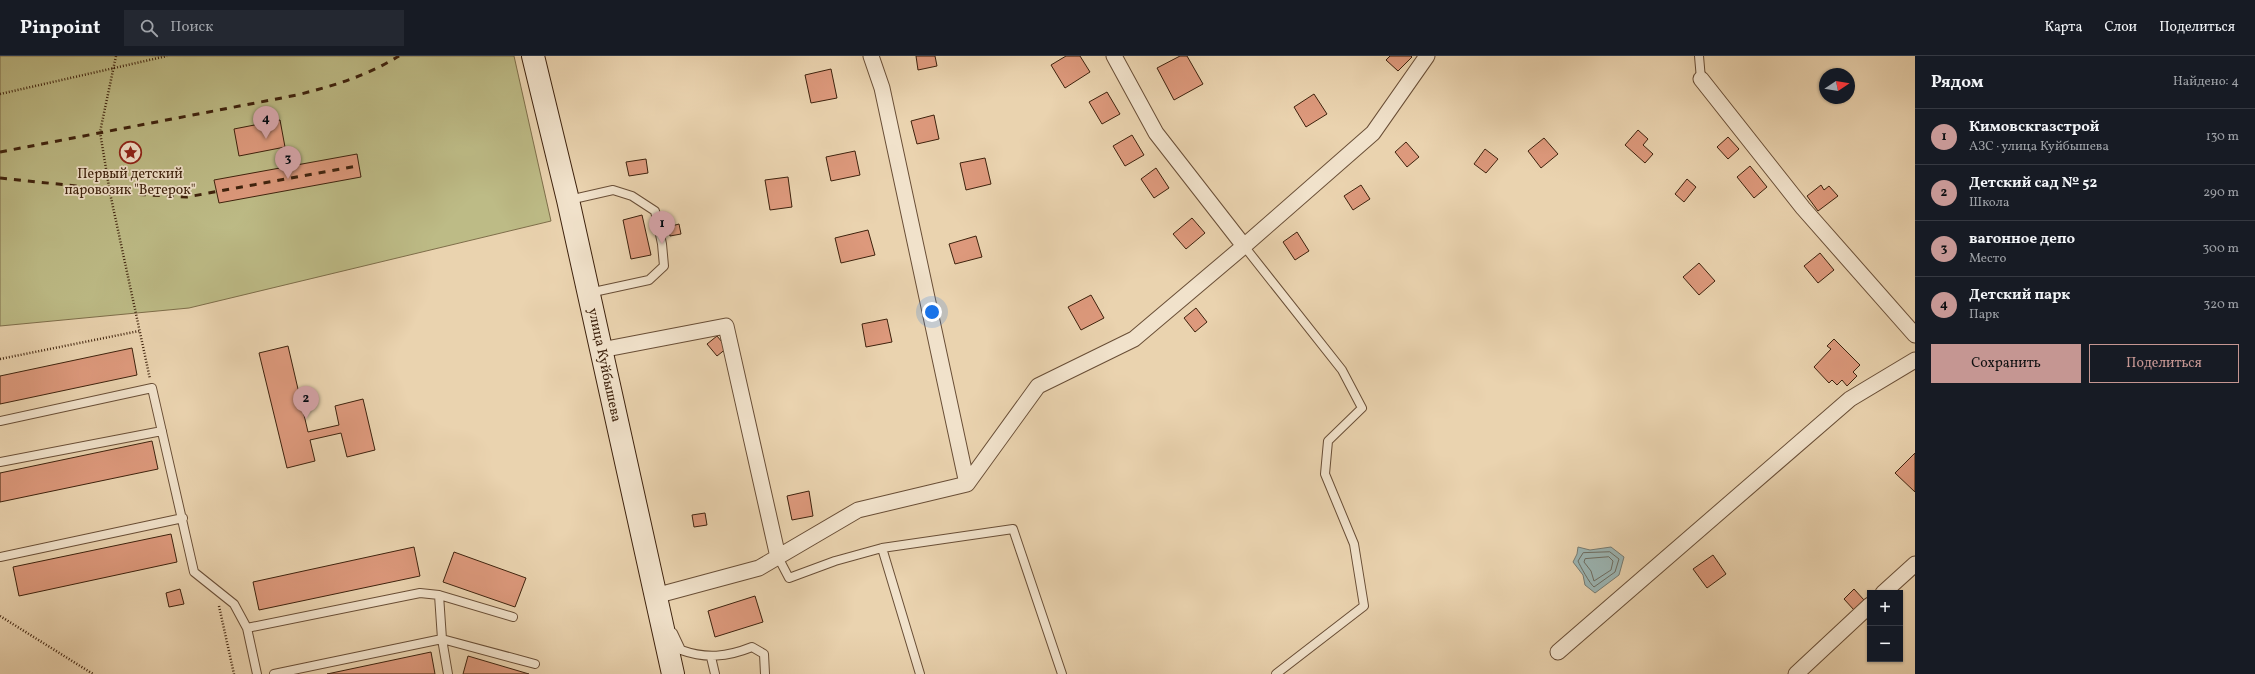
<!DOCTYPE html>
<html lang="ru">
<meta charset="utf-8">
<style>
:root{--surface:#171b24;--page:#242831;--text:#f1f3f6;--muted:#9ea1a6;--line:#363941;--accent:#c59692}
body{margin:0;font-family:Vollkorn,serif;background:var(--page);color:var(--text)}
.controls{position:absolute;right:12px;bottom:12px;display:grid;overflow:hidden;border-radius:0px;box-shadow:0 1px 3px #0004}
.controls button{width:36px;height:36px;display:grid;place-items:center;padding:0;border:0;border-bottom:1px solid var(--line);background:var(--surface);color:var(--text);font:20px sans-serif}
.compass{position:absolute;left:1819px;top:12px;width:36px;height:36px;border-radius:50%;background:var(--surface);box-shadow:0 1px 3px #0004;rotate:78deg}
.you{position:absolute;left:932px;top:256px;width:14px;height:14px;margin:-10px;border:3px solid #fff;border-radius:50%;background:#1a73e8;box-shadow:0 0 0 6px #1a73e833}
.badge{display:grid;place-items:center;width:26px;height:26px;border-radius:50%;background:var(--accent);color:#111;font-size:13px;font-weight:700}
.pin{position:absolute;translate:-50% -33px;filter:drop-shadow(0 1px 2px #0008)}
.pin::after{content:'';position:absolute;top:21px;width:14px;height:12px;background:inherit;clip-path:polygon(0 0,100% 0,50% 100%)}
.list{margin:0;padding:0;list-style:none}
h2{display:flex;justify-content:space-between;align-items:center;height:52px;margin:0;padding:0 16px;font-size:17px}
h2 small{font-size:13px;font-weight:400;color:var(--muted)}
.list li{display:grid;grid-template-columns:26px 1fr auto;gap:12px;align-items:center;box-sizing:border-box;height:56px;padding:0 16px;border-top:1px solid var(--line)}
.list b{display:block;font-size:15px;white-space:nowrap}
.list p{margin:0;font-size:13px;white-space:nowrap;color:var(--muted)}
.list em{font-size:13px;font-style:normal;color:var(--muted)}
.actions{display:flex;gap:8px;padding:12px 16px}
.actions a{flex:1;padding:9px 0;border:1px solid var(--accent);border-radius:0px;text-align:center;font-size:14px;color:var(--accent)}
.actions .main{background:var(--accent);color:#111}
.icon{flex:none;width:22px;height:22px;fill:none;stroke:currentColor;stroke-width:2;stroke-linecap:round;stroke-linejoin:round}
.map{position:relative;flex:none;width:1915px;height:618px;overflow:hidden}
header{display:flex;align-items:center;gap:24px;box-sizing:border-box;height:56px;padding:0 20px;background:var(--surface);border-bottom:1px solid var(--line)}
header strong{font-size:19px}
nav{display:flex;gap:22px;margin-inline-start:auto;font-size:14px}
.search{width:280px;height:36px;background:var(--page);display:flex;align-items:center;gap:10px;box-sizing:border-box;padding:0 14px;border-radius:0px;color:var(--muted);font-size:15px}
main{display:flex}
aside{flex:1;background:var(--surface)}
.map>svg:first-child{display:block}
.green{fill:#bdbb86;stroke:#7e6e4a}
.water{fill:#9bb6b5;stroke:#767b72}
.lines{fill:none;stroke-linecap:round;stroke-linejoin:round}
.shore{stroke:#6c6c61;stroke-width:1}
.building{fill:#dd997c;stroke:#3e220d}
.lane-casing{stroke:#694e36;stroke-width:10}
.street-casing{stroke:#694e36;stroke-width:17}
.secondary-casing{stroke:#3e220d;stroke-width:24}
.path{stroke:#3e220d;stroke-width:2.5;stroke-dasharray:1 2;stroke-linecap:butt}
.lane{stroke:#f1e2cb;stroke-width:8}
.street{stroke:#f1e2cb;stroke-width:15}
.secondary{stroke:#f1e2cb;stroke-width:22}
.rail{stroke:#3e220d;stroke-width:3;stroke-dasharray:7 7;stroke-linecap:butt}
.labels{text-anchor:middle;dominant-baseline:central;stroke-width:3.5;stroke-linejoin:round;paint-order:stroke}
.poi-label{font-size:14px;fill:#3e220d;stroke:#f1e2cb}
.street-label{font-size:14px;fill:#3e220d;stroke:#f1e2cb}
</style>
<header>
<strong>Pinpoint</strong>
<div class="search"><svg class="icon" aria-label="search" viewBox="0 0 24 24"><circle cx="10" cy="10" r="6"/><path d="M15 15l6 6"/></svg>Поиск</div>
<nav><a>Карта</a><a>Слои</a><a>Поделиться</a></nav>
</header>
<main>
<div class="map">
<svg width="1915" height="618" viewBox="0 0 1915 618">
<rect width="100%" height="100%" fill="#ead3af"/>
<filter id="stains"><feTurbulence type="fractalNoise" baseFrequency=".005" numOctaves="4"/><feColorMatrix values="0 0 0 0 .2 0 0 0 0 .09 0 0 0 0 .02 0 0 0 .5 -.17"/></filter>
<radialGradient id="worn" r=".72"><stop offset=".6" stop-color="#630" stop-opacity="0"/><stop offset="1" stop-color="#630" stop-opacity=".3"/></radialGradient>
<!-- green -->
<path class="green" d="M 0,0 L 514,0 L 551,165 L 189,252 L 0,270 Z"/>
<!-- water -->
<path class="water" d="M 1578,491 L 1590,494 L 1611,491 L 1624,501 L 1619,519 L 1595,537 L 1585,529 L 1583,519 L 1573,506 L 1577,498 Z"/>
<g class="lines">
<!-- shore -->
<path class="shore" d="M 1610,496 L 1619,503 L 1615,516 L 1594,531 C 1590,528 1580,510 1578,505 L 1583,497 Z
M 1609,501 L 1613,505 L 1611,514 L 1594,525 L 1591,515 L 1584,506 L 1585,503 Z"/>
</g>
<!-- building -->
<path class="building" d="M 916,0 L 935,0 L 937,10 L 918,14 Z
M 1066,0 L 1080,0 L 1090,16 L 1065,32 L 1051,9 Z
M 1180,0 L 1187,0 L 1203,28 L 1174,44 L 1157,12 Z
M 1390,0 L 1411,0 L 1412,1 L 1398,15 L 1386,4 Z
M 831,13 L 837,42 L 811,47 L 805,19 Z
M 1107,36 L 1120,58 L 1102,68 L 1089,46 Z
M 1314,38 L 1327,58 L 1306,71 L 1294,51 Z
M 934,59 L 939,83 L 917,88 L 911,65 Z
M 280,64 L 285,91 L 239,100 L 234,73 Z
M 1638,74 L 1648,83 L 1643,89 L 1653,98 L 1645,107 L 1625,89 Z
M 1132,79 L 1144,99 L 1125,110 L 1113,90 Z
M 1728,81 L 1739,93 L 1728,103 L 1717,91 Z
M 1544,82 L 1558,98 L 1541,112 L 1528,95 Z
M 1406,86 L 1419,101 L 1407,111 L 1395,96 Z
M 1485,93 L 1498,103 L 1486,117 L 1474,108 Z
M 855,95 L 860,119 L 831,125 L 826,101 Z
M 357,98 L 361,121 L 219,147 L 214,124 Z
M 985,102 L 991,128 L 966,134 L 960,107 Z
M 646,103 L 648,117 L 629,120 L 626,106 Z
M 1750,110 L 1767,131 L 1754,142 L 1737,121 Z
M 1156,112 L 1169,132 L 1154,142 L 1141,123 Z
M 788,121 L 792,151 L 770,154 L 765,124 Z
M 1687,123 L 1696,131 L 1684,146 L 1675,138 Z
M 1361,129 L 1370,143 L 1353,154 L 1344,140 Z
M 1821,129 L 1824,134 L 1829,130 L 1838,140 L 1818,155 L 1807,140 Z
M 642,159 L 651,199 L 631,203 L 623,164 Z
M 1192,162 L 1205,177 L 1186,193 L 1173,178 Z
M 679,168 L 681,178 L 670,180 L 668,171 Z
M 868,174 L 875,199 L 841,207 L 835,182 Z
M 1297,176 L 1309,195 L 1295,204 L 1283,186 Z
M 976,180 L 982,201 L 955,208 L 949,188 Z
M 1820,197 L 1834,214 L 1818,227 L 1804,210 Z
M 1699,207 L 1715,225 L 1699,239 L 1683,221 Z
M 1091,239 L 1104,262 L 1081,274 L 1068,251 Z
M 1196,252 L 1207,266 L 1195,276 L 1184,262 Z
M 887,263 L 892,286 L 866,291 L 862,268 Z
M 717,280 L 727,292 L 717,300 L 707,288 Z
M 1834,283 L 1860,309 L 1853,316 L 1857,320 L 1847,330 L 1842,324 L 1837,329 L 1832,324 L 1829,327 L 1814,311 L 1831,293 L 1827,290 Z
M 288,290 L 308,376 L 339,369 L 335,350 L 363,343 L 375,394 L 347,401 L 341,377 L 310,384 L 315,405 L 287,412 L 259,297 Z
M 132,292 L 137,319 L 0,348 L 0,320 Z
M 152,385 L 158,413 L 0,446 L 0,417 Z
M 1915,397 L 1915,436 L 1895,417 Z
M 809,435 L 813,460 L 792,464 L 787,440 Z
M 705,457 L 707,469 L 694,471 L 692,459 Z
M 171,478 L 177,506 L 19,540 L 13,511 Z
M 414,491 L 420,520 L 259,554 L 253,526 Z
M 454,496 L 526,522 L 515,551 L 443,526 Z
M 1713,499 L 1726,518 L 1707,532 L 1693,513 Z
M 180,533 L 184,548 L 169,551 L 166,537 Z
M 1854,533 L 1864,544 L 1854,554 L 1844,543 Z
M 755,540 L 763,566 L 715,581 L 708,555 Z
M 431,596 L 435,618 L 327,618 Z
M 468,600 L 529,618 L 463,618 Z"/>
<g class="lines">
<defs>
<path id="lane" d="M 1699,0 L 1701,23
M 569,144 L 613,134 L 632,140 L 655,155 L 662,188 L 664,210 L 649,224 L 589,237
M 1244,190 L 1342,314 L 1362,352 L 1328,385 L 1325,418 L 1354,488 L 1364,550 L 1276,618
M 0,365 L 152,332 L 194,516 L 234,548 L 247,572 L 257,618
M 0,406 L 162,375
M 882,492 L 1013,473 L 1062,618
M 0,501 L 183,462
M 778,501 L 789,522 L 835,505 L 882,492 L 920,618
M 439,539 L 442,583 L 448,618
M 247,572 L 420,537 L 439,539 L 513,561
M 673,577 L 681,594 C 706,603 727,601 752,591 L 764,598 L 765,618
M 711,601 L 715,618
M 274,618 L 442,583 L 535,608"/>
<path id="street" d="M 871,0 L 882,32 L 967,428
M 1114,0 L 1156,77 L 1244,190
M 1701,23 L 1803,152 L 1915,279
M 601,294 L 726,270 L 778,501
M 1883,537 L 1915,508
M 655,540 L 759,512 L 858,454 L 967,428 L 1038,330 L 1134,283 L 1244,190 L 1373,77 L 1427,0
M 1558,596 L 1850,343 L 1915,304
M 1796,618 L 1870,549"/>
<path id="secondary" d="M 533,0 L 568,144 L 673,618"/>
</defs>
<!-- lane casing -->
<use href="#lane" class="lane-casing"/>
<!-- street casing -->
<use href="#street" class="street-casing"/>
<!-- secondary casing -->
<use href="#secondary" class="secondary-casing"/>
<!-- path -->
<path class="path" d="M 116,0 L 100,76 L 110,137 L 150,323
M 0,38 L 167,0
M 0,303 L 139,275
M 219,550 L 234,618
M 0,560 L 93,618"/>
<!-- lane -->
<use href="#lane" class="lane"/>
<!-- street -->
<use href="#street" class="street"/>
<!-- secondary -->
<use href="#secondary" class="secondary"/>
<!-- rail -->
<path class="rail" d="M 0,96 L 297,39 C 336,29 364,21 399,0
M 0,122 L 76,130 L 110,137 L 187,141 L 357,110"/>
</g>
<!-- icons -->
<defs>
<symbol id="sight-ring" viewBox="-11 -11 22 22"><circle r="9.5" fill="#f1e2cb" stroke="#8f2418" stroke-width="1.5"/><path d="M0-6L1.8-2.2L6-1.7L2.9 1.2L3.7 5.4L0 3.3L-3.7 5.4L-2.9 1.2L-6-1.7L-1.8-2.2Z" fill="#8f2418"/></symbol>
</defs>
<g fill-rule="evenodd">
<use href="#sight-ring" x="118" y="84" width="25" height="25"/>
</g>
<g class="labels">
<!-- poi labels -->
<g class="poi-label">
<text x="130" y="118">Первый детский<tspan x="130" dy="16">паровозик "Ветерок"</tspan></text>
</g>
<!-- street labels -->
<g class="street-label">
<text transform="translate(604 309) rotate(78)">улица Куйбышева</text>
</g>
</g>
<rect width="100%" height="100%" filter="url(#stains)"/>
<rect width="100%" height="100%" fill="url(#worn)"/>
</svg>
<div class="controls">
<button>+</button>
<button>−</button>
</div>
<svg class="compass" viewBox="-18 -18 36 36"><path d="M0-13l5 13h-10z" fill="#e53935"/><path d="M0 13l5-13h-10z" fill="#9ea1a6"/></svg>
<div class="you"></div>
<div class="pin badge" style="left:662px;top:188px">1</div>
<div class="pin badge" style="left:306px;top:363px">2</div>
<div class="pin badge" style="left:288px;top:123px">3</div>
<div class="pin badge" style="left:266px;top:83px">4</div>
</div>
<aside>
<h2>Рядом<small>Найдено: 4</small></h2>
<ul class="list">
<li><span class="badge">1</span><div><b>Кимовскгазстрой</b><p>АЗС · улица Куйбышева</p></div><em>130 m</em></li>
<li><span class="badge">2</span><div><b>Детский сад № 52</b><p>Школа</p></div><em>290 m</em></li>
<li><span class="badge">3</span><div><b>вагонное депо</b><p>Место</p></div><em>300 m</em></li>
<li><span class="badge">4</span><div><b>Детский парк</b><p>Парк</p></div><em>320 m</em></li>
</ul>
<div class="actions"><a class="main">Сохранить</a><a>Поделиться</a></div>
</aside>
</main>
